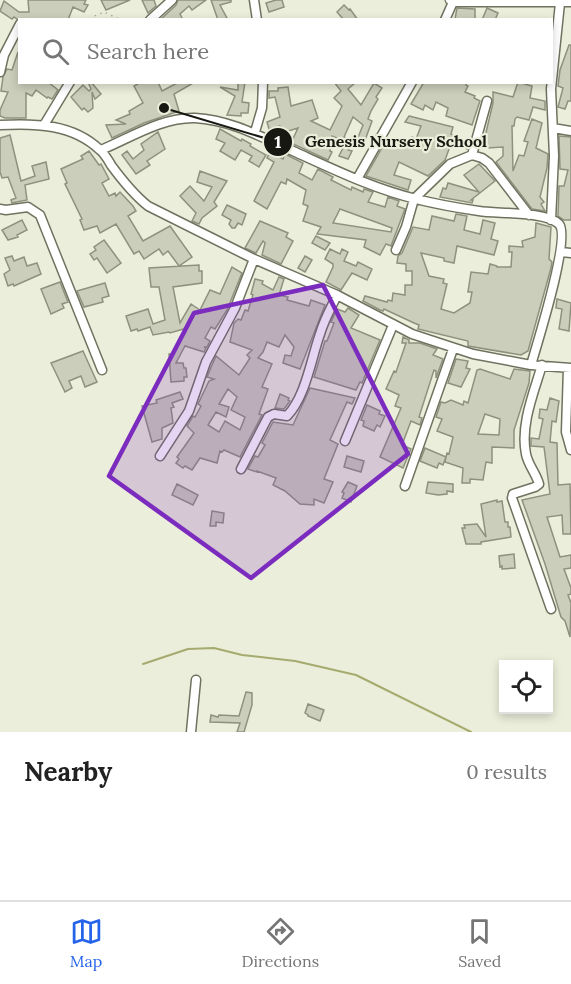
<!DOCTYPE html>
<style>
:root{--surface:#fff;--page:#f6f6f6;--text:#222;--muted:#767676;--line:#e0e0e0;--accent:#2563eb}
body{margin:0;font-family:Lora,serif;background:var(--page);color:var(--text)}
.controls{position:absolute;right:18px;bottom:18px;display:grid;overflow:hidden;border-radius:0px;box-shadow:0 3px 9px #0003}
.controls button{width:54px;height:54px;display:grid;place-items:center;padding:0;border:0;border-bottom:2px solid var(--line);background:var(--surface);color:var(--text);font:30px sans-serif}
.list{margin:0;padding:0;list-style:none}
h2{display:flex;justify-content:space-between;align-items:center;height:78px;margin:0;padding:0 24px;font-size:26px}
h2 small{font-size:20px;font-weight:400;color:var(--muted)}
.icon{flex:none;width:33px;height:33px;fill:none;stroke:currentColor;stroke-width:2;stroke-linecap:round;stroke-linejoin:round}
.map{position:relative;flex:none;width:571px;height:732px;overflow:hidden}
.search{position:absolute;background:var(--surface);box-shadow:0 3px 9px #0003;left:18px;right:18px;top:18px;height:66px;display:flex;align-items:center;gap:15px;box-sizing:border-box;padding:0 21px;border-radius:0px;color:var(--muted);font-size:22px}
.sheet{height:168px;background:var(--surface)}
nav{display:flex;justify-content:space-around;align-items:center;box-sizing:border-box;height:84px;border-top:2px solid var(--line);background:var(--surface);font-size:16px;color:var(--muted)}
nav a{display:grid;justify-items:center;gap:3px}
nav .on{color:var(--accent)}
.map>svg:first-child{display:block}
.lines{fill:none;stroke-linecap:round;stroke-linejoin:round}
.stream{stroke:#a5ab6e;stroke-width:2}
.building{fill:#cbceba;stroke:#8f917f;stroke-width:1.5;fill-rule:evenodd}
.street-casing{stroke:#707260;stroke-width:11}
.path{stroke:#aaad9d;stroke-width:1.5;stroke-dasharray:1.5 4.5;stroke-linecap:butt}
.street{stroke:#fff;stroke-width:8}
.marked{fill:#7b2cbf;fill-opacity:0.2;stroke:#7b2cbf;stroke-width:4.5;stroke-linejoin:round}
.leader{fill:none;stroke:#171811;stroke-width:2}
.callout-dot{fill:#171811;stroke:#ebeeda;stroke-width:2}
.mark-label{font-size:18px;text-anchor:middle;font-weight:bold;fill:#fff}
.callout-label{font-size:16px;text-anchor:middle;font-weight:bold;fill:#171811;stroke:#ebeeda;stroke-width:4.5;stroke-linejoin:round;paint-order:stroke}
</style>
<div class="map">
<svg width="571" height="732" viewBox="0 0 571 732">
<rect width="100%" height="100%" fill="#ebeeda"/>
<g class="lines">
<!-- stream -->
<path class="stream" d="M 143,664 L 188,649 L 214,648 L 242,655 L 295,661 L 356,675 L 471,732"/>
</g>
<!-- building -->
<path class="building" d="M 28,0 L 86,0 L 84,4 L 88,5 L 84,12 L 73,7 L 68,20 L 17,19 L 14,17 L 12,19 L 0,11 L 4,1 L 19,12 L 29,12 Z
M 101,0 L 130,0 L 106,10 Z
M 142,0 L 154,0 L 156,6 L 148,13 Z
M 178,0 L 206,0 L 192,10 L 189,6 L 180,14 L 183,20 L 160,20 L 176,5 Z
M 211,0 L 231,0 L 231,2 L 220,5 L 228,20 L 218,20 Z
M 276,0 L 282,0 L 284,7 L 269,12 L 266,3 Z
M 344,5 L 349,10 L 350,9 L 358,20 L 344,20 L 337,12 Z
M 457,8 L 475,9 L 475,20 L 455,19 Z
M 487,8 L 498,13 L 495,20 L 482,20 Z
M 569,45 L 571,45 L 571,101 L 568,101 L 565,109 L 558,107 L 563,88 L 558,86 L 560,70 Z
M 18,52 L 20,82 L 48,82 L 58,90 L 52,99 L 48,97 L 47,98 L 36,90 L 32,96 L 26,93 L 26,118 L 5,118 L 0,116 L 0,110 L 8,92 L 1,91 L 3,77 L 7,69 L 12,70 Z
M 88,82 L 91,82 L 101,94 L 95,99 L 92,92 L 93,108 L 88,112 L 84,108 L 82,110 L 71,97 L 83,85 L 89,91 L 91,89 Z
M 141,82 L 158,82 L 162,91 L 179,82 L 195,82 L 174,94 L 179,111 L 144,123 L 112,138 L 106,125 L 126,124 L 116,120 L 130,114 L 129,111 L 143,103 L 134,86 Z
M 238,82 L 245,82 L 242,102 L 249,103 L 248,113 L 241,113 L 241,116 L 227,115 L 235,96 L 220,87 L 238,90 Z
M 334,82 L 356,82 L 348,89 L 361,105 L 374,83 L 382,88 L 376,97 L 378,99 L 371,111 L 368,119 L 372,121 L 364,143 L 357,140 L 363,125 L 353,117 L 344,137 L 351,140 L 348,150 L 352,151 L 348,159 L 339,156 L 343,148 L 345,148 L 342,140 L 332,136 L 330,151 L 332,152 L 328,160 L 291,143 L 298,128 L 282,133 L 280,126 L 269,129 L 267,122 L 280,117 L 275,97 L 269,98 L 269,91 L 278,91 L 278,88 L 288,87 L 291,106 L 312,100 L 318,118 L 311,121 L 330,130 L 342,106 L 334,98 L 341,91 Z
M 424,82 L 467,82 L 466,85 L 468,86 L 465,92 L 475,96 L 474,98 L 480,101 L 472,125 L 446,116 L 448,108 L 436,102 L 433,110 L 425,105 L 423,110 L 411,104 Z
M 518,82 L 532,86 L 530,98 L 545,101 L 545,110 L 533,107 L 529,120 L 517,117 L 515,119 L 514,126 L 512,126 L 513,171 L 519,155 L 524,156 L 528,142 L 524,141 L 532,119 L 542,123 L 536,148 L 548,154 L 547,168 L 540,197 L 544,202 L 541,204 L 545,211 L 532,209 L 496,162 L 503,156 L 503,147 L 487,148 L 487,145 L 483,145 L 493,103 L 493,92 L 513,97 Z
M 409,116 L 453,127 L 451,134 L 469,143 L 467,149 L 452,141 L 445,160 L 428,176 L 399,162 L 394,175 L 411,180 L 408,190 L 366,176 L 387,139 L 408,147 L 412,137 L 416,139 L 421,126 L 405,122 Z
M 220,129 L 241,141 L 242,139 L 251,144 L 250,146 L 266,155 L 259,167 L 249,161 L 252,156 L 241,150 L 235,160 L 220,151 L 225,143 L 216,139 Z
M 158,132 L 165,149 L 147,161 L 150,165 L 136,174 L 122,155 L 127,151 L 133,159 L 144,150 L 141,144 Z
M 10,135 L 21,181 L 35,176 L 32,166 L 46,162 L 49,179 L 25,185 L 27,200 L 12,203 L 11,200 L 16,198 L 8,177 L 2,178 L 0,172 L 0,138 Z
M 559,136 L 571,137 L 571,220 L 564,220 L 558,216 L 559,186 L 564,186 L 568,170 L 560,169 Z
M 89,151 L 99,165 L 101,164 L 109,179 L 102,183 L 109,196 L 115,193 L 116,196 L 120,192 L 133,206 L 136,211 L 128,216 L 143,241 L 170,226 L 192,257 L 179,266 L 168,251 L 163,255 L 159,249 L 144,259 L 139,251 L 134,254 L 116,224 L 100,233 L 97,226 L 84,230 L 80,220 L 82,219 L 65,184 L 67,183 L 61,169 L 83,159 L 81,156 Z
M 270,152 L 283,159 L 285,154 L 303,163 L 299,173 L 312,180 L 318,169 L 333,177 L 331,180 L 351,190 L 352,187 L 363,192 L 364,189 L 373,192 L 368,202 L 385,207 L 388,197 L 399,201 L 397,206 L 405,209 L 391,246 L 386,244 L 380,255 L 364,247 L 366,240 L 317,234 L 321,227 L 303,221 L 308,206 L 303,204 L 306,190 L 287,179 L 286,184 L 281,182 L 267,209 L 254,201 L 274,162 L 267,158 ZM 340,209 L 392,228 L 391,232 L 333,223 Z
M 479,164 L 495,181 L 471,200 L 473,200 L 472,203 L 440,197 L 443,188 L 446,189 L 448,183 L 479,192 L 464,175 Z
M 200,171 L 227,181 L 214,202 L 217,206 L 202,218 L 199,224 L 192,221 L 196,213 L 180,196 L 190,186 L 204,201 L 212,187 L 197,182 Z
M 227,205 L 246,214 L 242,225 L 238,223 L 235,228 L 232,228 L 229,224 L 231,220 L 222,215 Z
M 456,214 L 467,216 L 464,230 L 480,234 L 483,220 L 495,223 L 491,239 L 498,241 L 494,255 L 457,246 L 454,263 L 444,261 L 444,258 L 421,253 L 429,276 L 444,279 L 443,283 L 447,284 L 441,309 L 454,313 L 470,303 L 472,292 L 468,292 L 471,272 L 488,274 L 490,264 L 497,266 L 497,267 L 511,267 L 512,252 L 509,252 L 509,246 L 523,247 L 522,241 L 535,237 L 536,223 L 551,227 L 549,259 L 552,262 L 551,268 L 528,351 L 521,355 L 468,346 L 468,341 L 418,329 L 419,325 L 414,323 L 384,309 L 383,311 L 380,310 L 363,301 L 365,296 L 387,302 L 388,300 L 392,301 L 393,293 L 405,295 L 405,285 L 412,285 L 412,271 L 406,271 L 406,264 L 397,263 L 398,256 L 402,253 L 413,227 L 429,230 L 432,216 L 454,221 Z
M 22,220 L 27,230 L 17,235 L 18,237 L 8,240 L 2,230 Z
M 260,221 L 288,233 L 286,237 L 293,241 L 281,264 L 262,255 L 265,243 L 263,241 L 256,253 L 245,248 Z
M 316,236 L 330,243 L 325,250 L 312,243 Z
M 104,240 L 121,263 L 107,273 L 97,258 L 94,260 L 90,254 L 96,250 L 94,247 Z
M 330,249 L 340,254 L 342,249 L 348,252 L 344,261 L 356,266 L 358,262 L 372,269 L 367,280 L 352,273 L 341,290 L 326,282 L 333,267 L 333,264 L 325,259 Z
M 12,256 L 14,261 L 24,257 L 27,266 L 37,263 L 41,274 L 14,286 L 13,284 L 8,286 L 4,274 L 10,270 L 5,258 Z
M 305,256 L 312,260 L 305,272 L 298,268 Z
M 199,265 L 199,271 L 202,271 L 202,283 L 173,287 L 180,323 L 191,304 L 200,310 L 210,290 L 220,294 L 232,267 L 242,273 L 227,310 L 215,329 L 211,327 L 205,338 L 210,341 L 207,347 L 204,347 L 206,348 L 204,352 L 185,346 L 176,363 L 183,363 L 184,368 L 186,368 L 187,377 L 184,377 L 184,381 L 171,382 L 169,354 L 174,354 L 187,328 L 170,333 L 169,332 L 153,335 L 150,327 L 138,331 L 137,329 L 131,331 L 126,316 L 148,309 L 153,324 L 165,320 L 159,287 L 151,287 L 149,268 Z
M 279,277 L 284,279 L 279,295 L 288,297 L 287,300 L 309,306 L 311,300 L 325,305 L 300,369 L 283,363 L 285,355 L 291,356 L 294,347 L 285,335 L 279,347 L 267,342 L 263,352 L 258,358 L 272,364 L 262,387 L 268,389 L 259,414 L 262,415 L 240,457 L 224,450 L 222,452 L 220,451 L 217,463 L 200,458 L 192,470 L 185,466 L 183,468 L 176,463 L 179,459 L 177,457 L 194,433 L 187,426 L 193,416 L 195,417 L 201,406 L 198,404 L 209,381 L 214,379 L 207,377 L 212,365 L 216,356 L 239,375 L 250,358 L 247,355 L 252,350 L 230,342 L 234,323 L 238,319 L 241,320 L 245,310 L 248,311 L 253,295 L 251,294 L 255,279 L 263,281 L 262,284 L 273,290 ZM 228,389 L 237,397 L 231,410 L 245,417 L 240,430 L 225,421 L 219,432 L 208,425 L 216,412 L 226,417 L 229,407 L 219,404 Z
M 60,282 L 68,302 L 62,304 L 64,308 L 51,314 L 41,289 Z
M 105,283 L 109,296 L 102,298 L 103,302 L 84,307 L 77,291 Z
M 557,299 L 571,303 L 569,331 L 559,329 L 562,309 L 556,308 Z
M 348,308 L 359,315 L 351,328 L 380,340 L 362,383 L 360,382 L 356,390 L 314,377 L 325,341 L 327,341 L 334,323 L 331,322 L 337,309 L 345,312 Z
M 403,337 L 409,340 L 409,343 L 420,343 L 437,349 L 433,355 L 443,359 L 436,378 L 436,371 L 434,370 L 419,417 L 422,418 L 420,425 L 411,421 L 402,445 L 411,449 L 403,468 L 380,457 L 401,408 L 395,406 L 399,395 L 386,389 L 394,371 L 396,372 L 406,343 L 402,343 Z
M 83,351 L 97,382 L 85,387 L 81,376 L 69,381 L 72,388 L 65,392 L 51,363 Z
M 456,359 L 468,361 L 466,368 L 470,369 L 461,387 L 448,383 Z
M 480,369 L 510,379 L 514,369 L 530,371 L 529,383 L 514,430 L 514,448 L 492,447 L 492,463 L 486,462 L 483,480 L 470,479 L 470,483 L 462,483 L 463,468 L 445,462 L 446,457 L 443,465 L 439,463 L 437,468 L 420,461 L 425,448 L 446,457 L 447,453 L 449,454 L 453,437 L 437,431 L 442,419 L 436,417 L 441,402 L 445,403 L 451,400 L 463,405 L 464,401 L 468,403 L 477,370 ZM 485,414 L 500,419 L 499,435 L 478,434 Z
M 310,388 L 355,398 L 352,404 L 347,402 L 330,440 L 338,444 L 324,479 L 333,482 L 324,503 L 314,499 L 314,505 L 300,504 L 285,491 L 273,485 L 276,478 L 257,471 L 257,472 L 248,469 L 255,456 L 258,457 L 265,445 L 262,443 L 273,422 L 293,425 Z
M 180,392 L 183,399 L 172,403 L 174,407 L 171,408 L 173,423 L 162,428 L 162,439 L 152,442 L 142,406 L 157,403 L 156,400 Z
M 280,394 L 289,398 L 288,400 L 290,401 L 284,409 L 275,408 Z
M 550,398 L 559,401 L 556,422 L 552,421 L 550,442 L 557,443 L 558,485 L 570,484 L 571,534 L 563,534 L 562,515 L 547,517 L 560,557 L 571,555 L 571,568 L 564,569 L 571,588 L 571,594 L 568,595 L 571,603 L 570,637 L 565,621 L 561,617 L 545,564 L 522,500 L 550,494 L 544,447 L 531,446 L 531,438 L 539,439 L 543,419 L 539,418 L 540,409 L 547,410 Z
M 367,405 L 380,411 L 379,414 L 385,416 L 380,427 L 377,425 L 374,431 L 363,426 L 364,421 L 361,420 Z
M 347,456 L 364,461 L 361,472 L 344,467 Z
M 348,482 L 357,486 L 351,502 L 342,498 L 344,493 L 342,492 Z
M 428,482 L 453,484 L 453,492 L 447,491 L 447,494 L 438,495 L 426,493 Z
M 177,484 L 198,495 L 193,505 L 172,495 Z
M 497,500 L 497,502 L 502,501 L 505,522 L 508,522 L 508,527 L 510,527 L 511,537 L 481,542 L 481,544 L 466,544 L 462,528 L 465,528 L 464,525 L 477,524 L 486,537 L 481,504 Z
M 212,511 L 224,513 L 223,523 L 216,522 L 216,526 L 210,526 Z
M 514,554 L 515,568 L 502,569 L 502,566 L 500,567 L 499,556 Z
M 246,692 L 252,693 L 252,705 L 244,732 L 237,732 L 240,723 L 210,722 L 211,715 L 218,717 L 219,715 L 239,716 Z
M 308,704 L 324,710 L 320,721 L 308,716 L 308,715 L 305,713 Z"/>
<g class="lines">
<defs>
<path id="street" d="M 254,0 L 257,20
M 450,0 L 453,2 L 571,2
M 150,20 L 172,0
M 445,20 L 453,2
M 0,72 L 4,55 L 20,24
M 0,125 C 35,123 73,124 100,150 C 105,154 108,160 111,165 C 122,180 133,194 148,206 L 254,259 L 337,295 L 412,334 L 473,354 L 531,365 L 571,368
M 44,125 L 70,82
M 553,128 L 571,131
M 255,132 L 262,108 L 263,82
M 101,150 C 130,138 162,117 195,118 C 231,120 261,137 293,151 C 333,169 374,189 416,199 C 436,204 458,208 479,211 C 496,214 546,211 559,224 C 571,237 537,344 531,365
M 472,155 L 482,158 L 489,163 L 529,215
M 357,179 L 412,82
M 0,209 L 6,210 L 28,207 L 40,215 L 102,370
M 551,220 L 554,156 L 551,89 L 560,3
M 396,250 L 406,227 L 414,199 L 450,164 L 472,155 L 487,101
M 561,252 L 571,253
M 542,365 C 534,392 520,425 526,454 C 528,465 536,473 539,484 L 535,487 L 513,494 L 512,498 L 551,609
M 568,368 L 566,432 L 571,450
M 345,441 L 393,325
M 160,456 L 189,411 L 206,362 L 235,308 L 254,259
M 241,469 L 268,417 L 274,414 L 287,416 C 306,396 311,359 320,334 C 324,320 331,308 337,295
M 405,486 L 453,349
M 191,732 L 196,680"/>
</defs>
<!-- street casing -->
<use href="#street" class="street-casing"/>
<!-- path -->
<path class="path" d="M 93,20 L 92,17 L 104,12 L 121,20"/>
<!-- street -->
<use href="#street" class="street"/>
</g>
<!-- marked area -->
<path class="marked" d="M 323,285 L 408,454 L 251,578 L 109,476 L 194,313 Z"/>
<!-- callouts -->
<path class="leader" d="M164 108L278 142"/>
<g class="callout-dot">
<circle cx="164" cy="108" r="6"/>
<circle cx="278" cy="142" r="15"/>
</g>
<g class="mark-label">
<text x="278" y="148">1</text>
</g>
<g class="callout-label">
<text x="396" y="147">Genesis Nursery School</text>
</g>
</svg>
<div class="controls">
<button><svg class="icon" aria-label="locate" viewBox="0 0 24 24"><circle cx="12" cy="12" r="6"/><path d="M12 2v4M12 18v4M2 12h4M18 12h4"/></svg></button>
</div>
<div class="search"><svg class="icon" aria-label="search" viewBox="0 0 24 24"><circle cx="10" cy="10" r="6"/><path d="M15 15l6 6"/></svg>Search here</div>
</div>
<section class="sheet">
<h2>Nearby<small>0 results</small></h2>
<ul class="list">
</ul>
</section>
<nav>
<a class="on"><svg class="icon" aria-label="map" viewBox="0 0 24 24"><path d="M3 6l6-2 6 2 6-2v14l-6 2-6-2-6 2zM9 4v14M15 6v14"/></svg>Map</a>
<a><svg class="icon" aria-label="directions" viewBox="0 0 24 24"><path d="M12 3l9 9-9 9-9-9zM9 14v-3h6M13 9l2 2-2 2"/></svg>Directions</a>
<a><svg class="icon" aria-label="saved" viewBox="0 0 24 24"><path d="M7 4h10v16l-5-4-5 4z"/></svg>Saved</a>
</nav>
